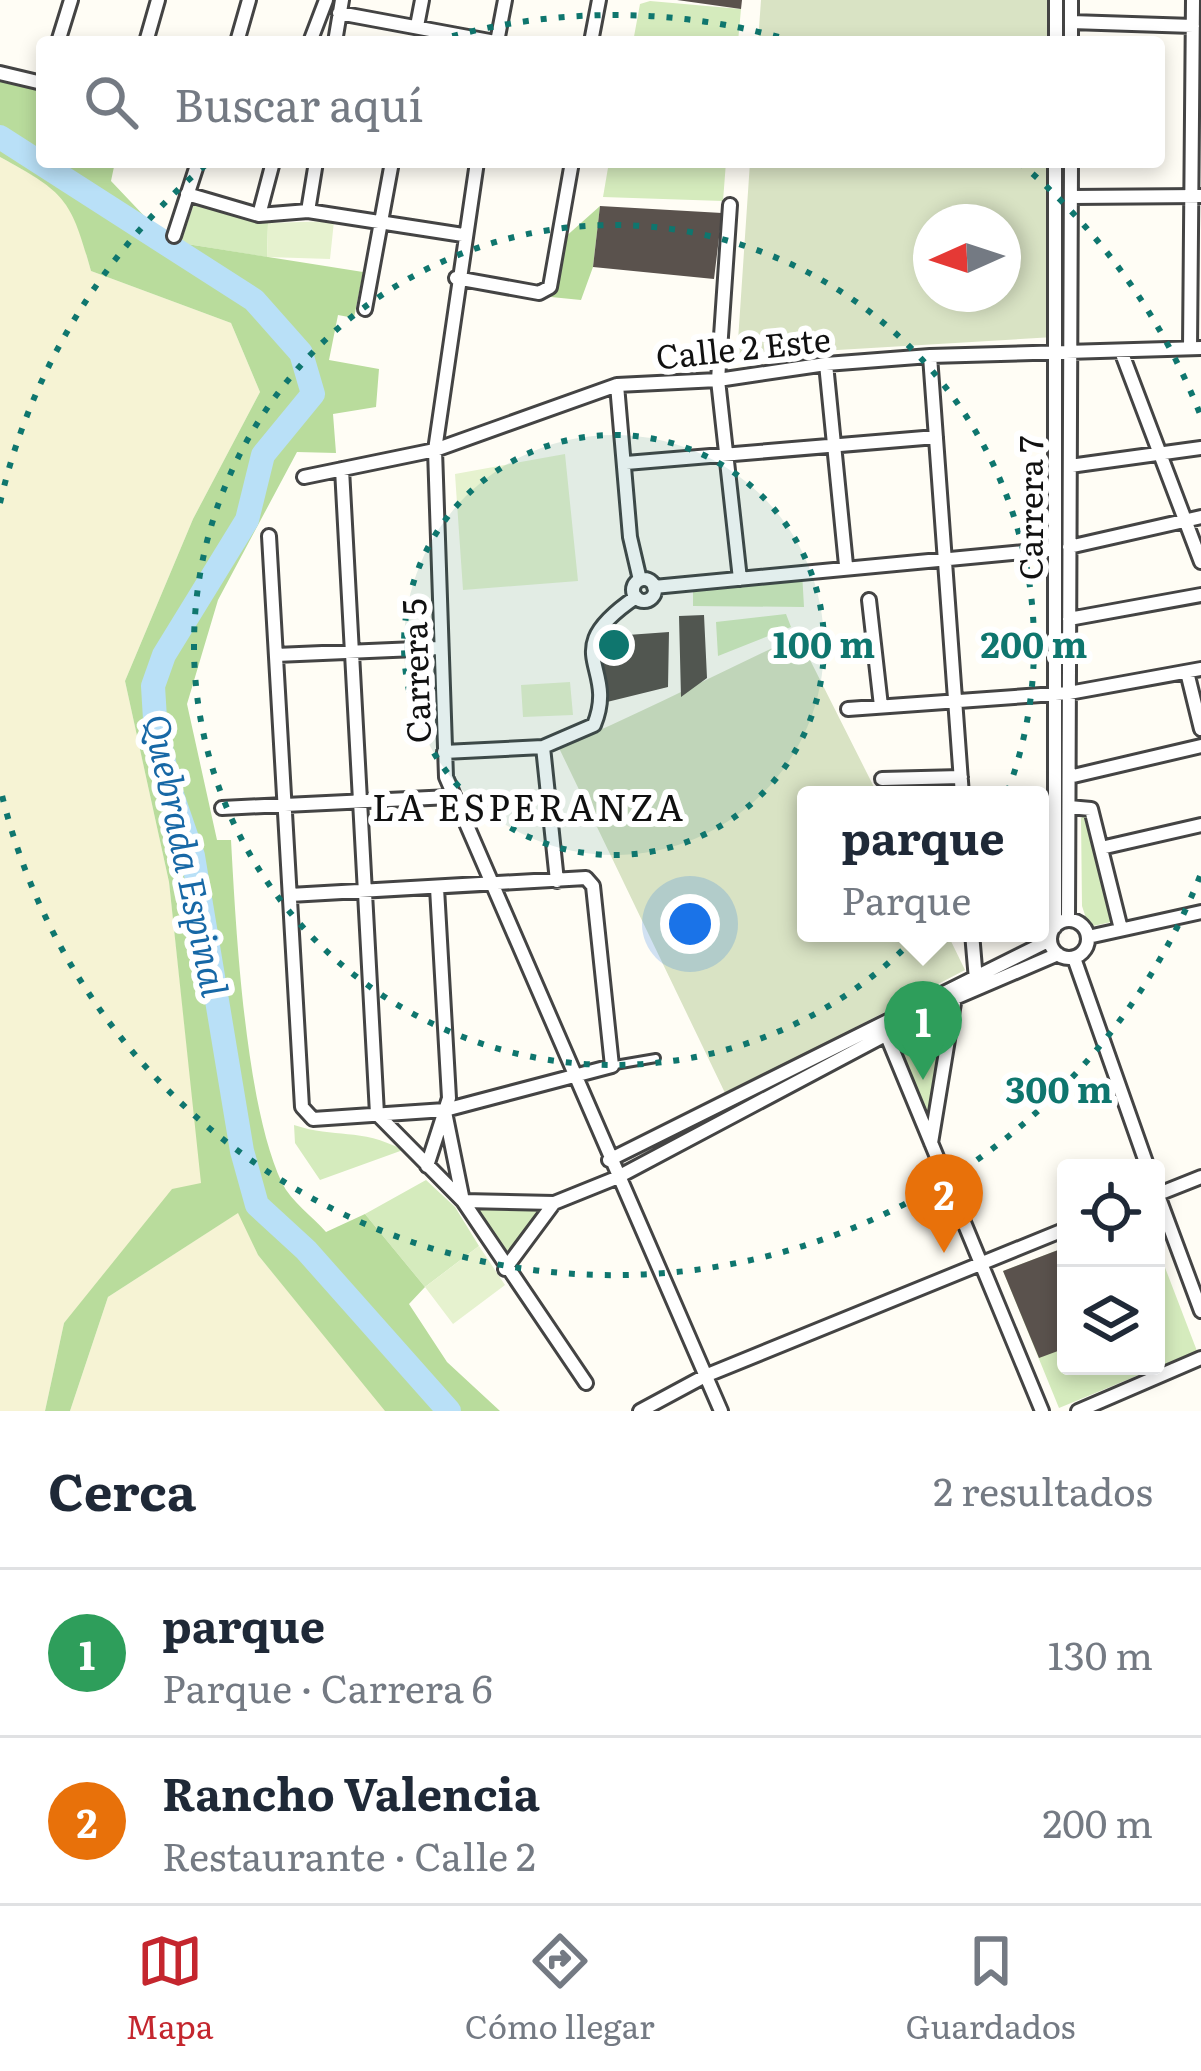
<!DOCTYPE html>
<html lang="es">
<meta charset="utf-8">
<style>
:root{--surface:#fff;--page:#f6f6f7;--text:#1f2937;--muted:#747a83;--line:#e0e1e3;--accent:#c4262e}
body{margin:0;font-family:Literata,serif;background:var(--page);color:var(--text)}
.controls{position:absolute;right:36px;bottom:36px;display:grid;overflow:hidden;border-radius:12px;box-shadow:0 6px 18px #0003}
.controls button{width:108px;height:108px;display:grid;place-items:center;padding:0;border:0;border-bottom:3px solid var(--line);background:var(--surface);color:var(--text);font:60px sans-serif}
.compass{position:absolute;left:913px;top:204px;width:108px;height:108px;border-radius:50%;background:var(--surface);box-shadow:0 6px 18px #0003;rotate:267deg}
.you{position:absolute;left:690px;top:924px;width:42px;height:42px;margin:-30px;border:9px solid #fff;border-radius:50%;background:#1a73e8;box-shadow:0 0 0 18px #1a73e833}
.badge{display:grid;place-items:center;width:78px;height:78px;border-radius:50%;background:var(--accent);color:#fff;font-size:39px;font-weight:700}
.pin{position:absolute;translate:-50% -99px;filter:drop-shadow(0 3px 6px #0008)}
.pin::after{content:'';position:absolute;top:63px;width:42px;height:36px;background:inherit;clip-path:polygon(0 0,100% 0,50% 100%)}
.popup{position:absolute;left:797px;top:786px;width:252px;height:156px;box-sizing:border-box;display:grid;place-content:center;border-radius:12px;background:var(--surface);filter:drop-shadow(0 3px 9px #0005);font-size:39px;white-space:nowrap;color:var(--muted)}
.popup b{font-size:45px;color:var(--text)}
.popup::after{content:'';position:absolute;left:50%;top:100%;margin-left:-24px;border:24px solid transparent;border-top-color:var(--surface)}
.list{margin:0;padding:0;list-style:none}
h2{display:flex;justify-content:space-between;align-items:center;height:156px;margin:0;padding:0 48px;font-size:51px}
h2 small{font-size:39px;font-weight:400;color:var(--muted)}
.list li{display:grid;grid-template-columns:78px 1fr auto;gap:36px;align-items:center;box-sizing:border-box;height:168px;padding:0 48px;border-top:3px solid var(--line)}
.list b{display:block;font-size:45px;white-space:nowrap}
.list p{margin:0;font-size:39px;white-space:nowrap;color:var(--muted)}
.list em{font-size:39px;font-style:normal;color:var(--muted)}
.icon{flex:none;width:66px;height:66px;fill:none;stroke:currentColor;stroke-width:2;stroke-linecap:round;stroke-linejoin:round}
.map{position:relative;flex:none;width:1201px;height:1411px;overflow:hidden}
.search{position:absolute;background:var(--surface);box-shadow:0 6px 18px #0003;left:36px;right:36px;top:36px;height:132px;display:flex;align-items:center;gap:30px;box-sizing:border-box;padding:0 42px;border-radius:12px;color:var(--muted);font-size:45px}
.sheet{height:492px;background:var(--surface)}
nav{display:flex;justify-content:space-around;align-items:center;box-sizing:border-box;height:168px;border-top:3px solid var(--line);background:var(--surface);font-size:33px;color:var(--muted)}
nav a{display:grid;justify-items:center;gap:6px}
nav .on{color:var(--accent)}
.map>svg:first-child{display:block}
.farmland{fill:#f6f3d4}
.green{fill:#d5ebbd}
.forest{fill:#b9dc9c}
.cemetery{fill:#d9e3c4;fill-rule:evenodd}
.pitch{fill:#e6f2cf}
.lines{fill:none;stroke-linecap:round;stroke-linejoin:round}
.river{stroke:#b9e0f7;stroke-width:24}
.building{fill:#5a524d}
.lane-casing{stroke:#444;stroke-width:12}
.street-casing{stroke:#444;stroke-width:18}
.lane{stroke:#fff;stroke-width:6}
.street{stroke:#fff;stroke-width:12}
.ring{fill:none;stroke:#0f766e;stroke-width:6;stroke-dasharray:6 12}
.labels{text-anchor:middle;dominant-baseline:central;stroke-width:12;stroke-linejoin:round;paint-order:stroke}
.street-label{font-size:33px;fill:#111;stroke:#fff}
.neighbourhood-label{font-size:36px;letter-spacing:3px;fill:#111;stroke:#fff}
.water-label{font-size:36px;font-style:italic;fill:#1768a6;stroke:#fff}
.centre{fill:#0f766e;stroke:#fff;stroke-width:6}
.ring-label{font-size:36px;text-anchor:middle;font-weight:bold;fill:#0f766e;stroke:#fff;stroke-width:12;stroke-linejoin:round;paint-order:stroke}
</style>
<div class="map">
<svg width="1201" height="1411" viewBox="0 0 1201 1411">
<rect width="100%" height="100%" fill="#fffdf5"/>
<!-- farmland -->
<path class="farmland" d="M 0,157 L 56,188 L 77,220 L 91,271 L 231,323 L 260,392 L 193,519 L 125,681 L 169,882 L 202,1184 L 64,1323 L 45,1411 L 0,1411 Z
M 239,1212 L 258,1255 L 387,1411 L 70,1411 L 108,1297 Z"/>
<!-- green -->
<path class="green" d="M 650,1 L 741,9 L 738,42 L 633,42 L 640,4 Z
M 609,162 L 726,162 L 723,201 L 603,197 Z
M 194,203 L 268,223 L 267,257 L 181,243 Z
M 802,572 L 804,607 L 693,606 L 693,586 Z
M 786,614 L 791,627 L 718,656 L 716,622 Z
M 1086,815 L 1111,922 L 1089,927 L 1082,906 L 1081,818 Z
M 955,1003 L 929,1127 L 892,1033 Z
M 294,1125 C 336,1139 359,1127 403,1150 L 320,1180 L 295,1143 Z
M 426,1180 L 455,1207 L 479,1246 L 425,1287 L 365,1214 Z
M 541,1208 L 505,1260 L 477,1209 Z
M 1156,1244 L 1197,1351 L 1059,1408 L 1003,1271 L 1066,1247 L 1066,1366 L 1156,1366 Z"/>
<!-- forest -->
<path class="forest" d="M 0,77 L 42,89 L 42,162 L 115,162 L 111,181 L 168,241 L 363,272 L 354,318 L 338,315 L 329,360 L 379,369 L 376,407 L 333,414 L 336,453 L 297,452 L 218,600 L 187,704 L 217,840 L 231,840 C 236,930 245,1104 282,1183 C 291,1201 313,1217 326,1232 L 365,1214 L 425,1287 L 409,1304 L 447,1362 L 500,1411 L 385,1411 L 258,1255 L 238,1213 L 108,1297 L 70,1411 L 45,1411 L 64,1323 L 172,1189 L 201,1183 L 169,882 L 125,681 L 193,519 L 260,392 L 231,323 L 91,271 C 71,199 66,193 0,157 Z
M 600,206 L 593,267 L 581,300 L 551,297 L 563,239 Z"/>
<!-- cemetery -->
<path class="cemetery" d="M 761,0 L 1047,0 L 1048,42 L 758,42 Z
M 750,162 L 1050,162 L 1054,337 L 737,356 ZM 931,222 L 1003,222 L 1003,294 L 931,294 Z
M 798,636 L 878,795 L 806,795 L 806,933 L 947,933 L 965,970 L 726,1095 L 559,748 C 641,713 718,673 798,636 Z"/>
<!-- pitch -->
<path class="pitch" d="M 334,221 L 330,259 L 267,257 L 268,223 Z
M 565,454 L 578,581 L 463,590 L 455,474 Z
M 570,682 L 573,715 L 523,717 L 521,685 Z
M 479,1246 L 505,1285 L 453,1324 L 425,1287 Z"/>
<g class="lines">
<!-- river -->
<path class="river" d="M 0,137 L 254,300 L 301,353 L 313,394 L 263,455 L 247,520 L 164,655 L 153,686 L 155,719 L 169,786 L 193,856 L 242,1151 L 257,1205 L 306,1250 L 449,1411"/>
</g>
<!-- building -->
<path class="building" d="M 677,0 L 742,0 L 741,9 Z
M 600,206 L 722,213 L 714,279 L 593,267 Z
M 704,615 L 707,678 L 681,697 L 679,616 Z
M 669,632 L 668,687 L 607,702 L 600,637 Z
M 1066,1247 L 1066,1348 L 1039,1358 L 1003,1271 Z"/>
<g class="lines">
<defs>
<path id="lane" d="M 615,1065 L 656,1058"/>
<path id="street" d="M 339,13 L 495,42
M 1071,22 L 1193,26
M 417,26 L 422,0
M 58,42 L 71,0
M 146,42 L 158,0
M 237,42 L 249,0
M 310,42 L 326,0
M 335,42 L 342,0
M 497,42 L 505,0
M 591,42 L 599,0
M 1056,42 L 1056,0
M 1071,42 L 1071,0
M 0,73 L 42,83
M 477,162 L 435,450 L 446,777 L 721,1411
M 187,194 L 259,215 L 308,211 L 463,235
M 1071,197 L 1201,196
M 730,205 L 718,380 L 740,579
M 308,211 L 316,162
M 259,215 L 273,162
M 174,236 L 198,162
M 456,278 L 539,293 L 550,287 L 572,162
M 365,309 L 392,162
M 1190,348 L 1193,0
M 1121,351 L 1201,562
M 930,356 L 962,795
M 826,364 L 846,565
M 617,385 L 630,537 L 640,580
M 626,463 L 936,437
M 1070,466 L 1201,448
M 342,469 L 377,1114 L 463,1201 L 586,1383
M 304,477 L 435,450 L 617,385 L 718,380 L 826,364 L 930,356 L 1201,348
M 269,536 L 302,1107 L 313,1119 L 445,1110 L 612,1066 L 593,886 L 586,878 L 290,895
M 1069,547 L 1201,517
M633 590a11 11 0 1 1 22 0a11 11 0 1 1-22 0Z
M 654,587 L 1055,549
M 869,600 L 881,706
M 1069,619 L 1201,595
M 276,655 L 439,648
M 1187,672 L 1201,729
M 848,709 L 1069,693 L 1201,669
M 543,747 L 557,881
M 444,752 L 543,747 L 594,725 C 619,664 554,653 636,597
M 1069,777 L 1201,746
M 882,779 L 961,777
M 1069,807 L 1091,809 L 1121,929
M 222,808 L 450,797
M 1101,848 L 1201,825
M 1068,920 L 1071,162
M1050 939a19 19 0 1 1 38 0a19 19 0 1 1-38 0Z
M 1055,927 L 1055,162
M 972,933 L 976,980
M 1088,937 L 1201,912
M 1074,958 L 1148,1168
M 884,1029 L 1042,1411
M 445,1112 L 463,1201
M 931,1143 L 955,997
M 609,1160 L 1050,940
M 427,1166 L 449,1098 L 437,888
M 1156,1190 L 1201,1311
M 1156,1195 L 1201,1177
M 463,1201 L 554,1203 L 616,1178 L 955,998 L 1058,954
M 505,1269 L 554,1203
M 640,1411 L 705,1376 L 1066,1229
M 1078,1411 L 1201,1358"/>
</defs>
<!-- lane casing -->
<use href="#lane" class="lane-casing"/>
<!-- street casing -->
<use href="#street" class="street-casing"/>
<!-- lane -->
<use href="#lane" class="lane"/>
<!-- street -->
<use href="#street" class="street"/>
</g>
<!-- distance rings -->
<circle cx="614" cy="645" r="210" fill="#0f766e" fill-opacity=".12"/>
<g class="ring">
<circle cx="614" cy="645" r="210"/>
<circle cx="614" cy="645" r="420"/>
<path d="M1200 876A630 630 0 0 1 0 787M0 503A630 630 0 0 1 209 162M435 41A630 630 0 0 1 793 41M1019 162A630 630 0 0 1 1200 414"/>
</g>
<g class="labels">
<!-- street labels -->
<g class="street-label">
<text transform="translate(743 346) rotate(-6)">Calle 2 Este</text>
<text transform="translate(1028 508) rotate(-90)">Carrera 7</text>
<text transform="translate(414 671) rotate(-92)">Carrera 5</text>
</g>
<!-- neighbourhood labels -->
<g class="neighbourhood-label">
<text x="529" y="805">LA ESPERANZA</text>
</g>
<!-- water labels -->
<g class="water-label">
<text transform="translate(188 855) rotate(78)">Quebrada Espinal</text>
</g>
</g>
<circle cx="614" cy="645" r="18" class="centre"/>
<g class="ring-label">
<text x="824" y="658">100 m</text>
<text x="1034" y="658">200 m</text>
<text x="1059" y="1103">300 m</text>
</g>
</svg>
<div class="controls">
<button><svg class="icon" aria-label="locate" viewBox="0 0 24 24"><circle cx="12" cy="12" r="6"/><path d="M12 2v4M12 18v4M2 12h4M18 12h4"/></svg></button>
<button><svg class="icon" aria-label="layers" viewBox="0 0 24 24"><path d="M12 4l9 5-9 5-9-5zM3 14l9 5 9-5"/></svg></button>
</div>
<svg class="compass" viewBox="-18 -18 36 36"><path d="M0-13l5 13h-10z" fill="#e53935"/><path d="M0 13l5-13h-10z" fill="#747a83"/></svg>
<div class="you"></div>
<div class="pin badge" style="left:923px;top:1080px;background:#2e9e5b">1</div>
<div class="popup"><b>parque</b>Parque</div>
<div class="pin badge" style="left:944px;top:1253px;background:#e8710a">2</div>
<div class="search"><svg class="icon" aria-label="search" viewBox="0 0 24 24"><circle cx="10" cy="10" r="6"/><path d="M15 15l6 6"/></svg>Buscar aquí</div>
</div>
<section class="sheet">
<h2>Cerca<small>2 resultados</small></h2>
<ul class="list">
<li><span class="badge" style="background:#2e9e5b">1</span><div><b>parque</b><p>Parque · Carrera 6</p></div><em>130 m</em></li>
<li><span class="badge" style="background:#e8710a">2</span><div><b>Rancho Valencia</b><p>Restaurante · Calle 2</p></div><em>200 m</em></li>
</ul>
</section>
<nav>
<a class="on"><svg class="icon" aria-label="map" viewBox="0 0 24 24"><path d="M3 6l6-2 6 2 6-2v14l-6 2-6-2-6 2zM9 4v14M15 6v14"/></svg>Mapa</a>
<a><svg class="icon" aria-label="directions" viewBox="0 0 24 24"><path d="M12 3l9 9-9 9-9-9zM9 14v-3h6M13 9l2 2-2 2"/></svg>Cómo llegar</a>
<a><svg class="icon" aria-label="saved" viewBox="0 0 24 24"><path d="M7 4h10v16l-5-4-5 4z"/></svg>Guardados</a>
</nav>
